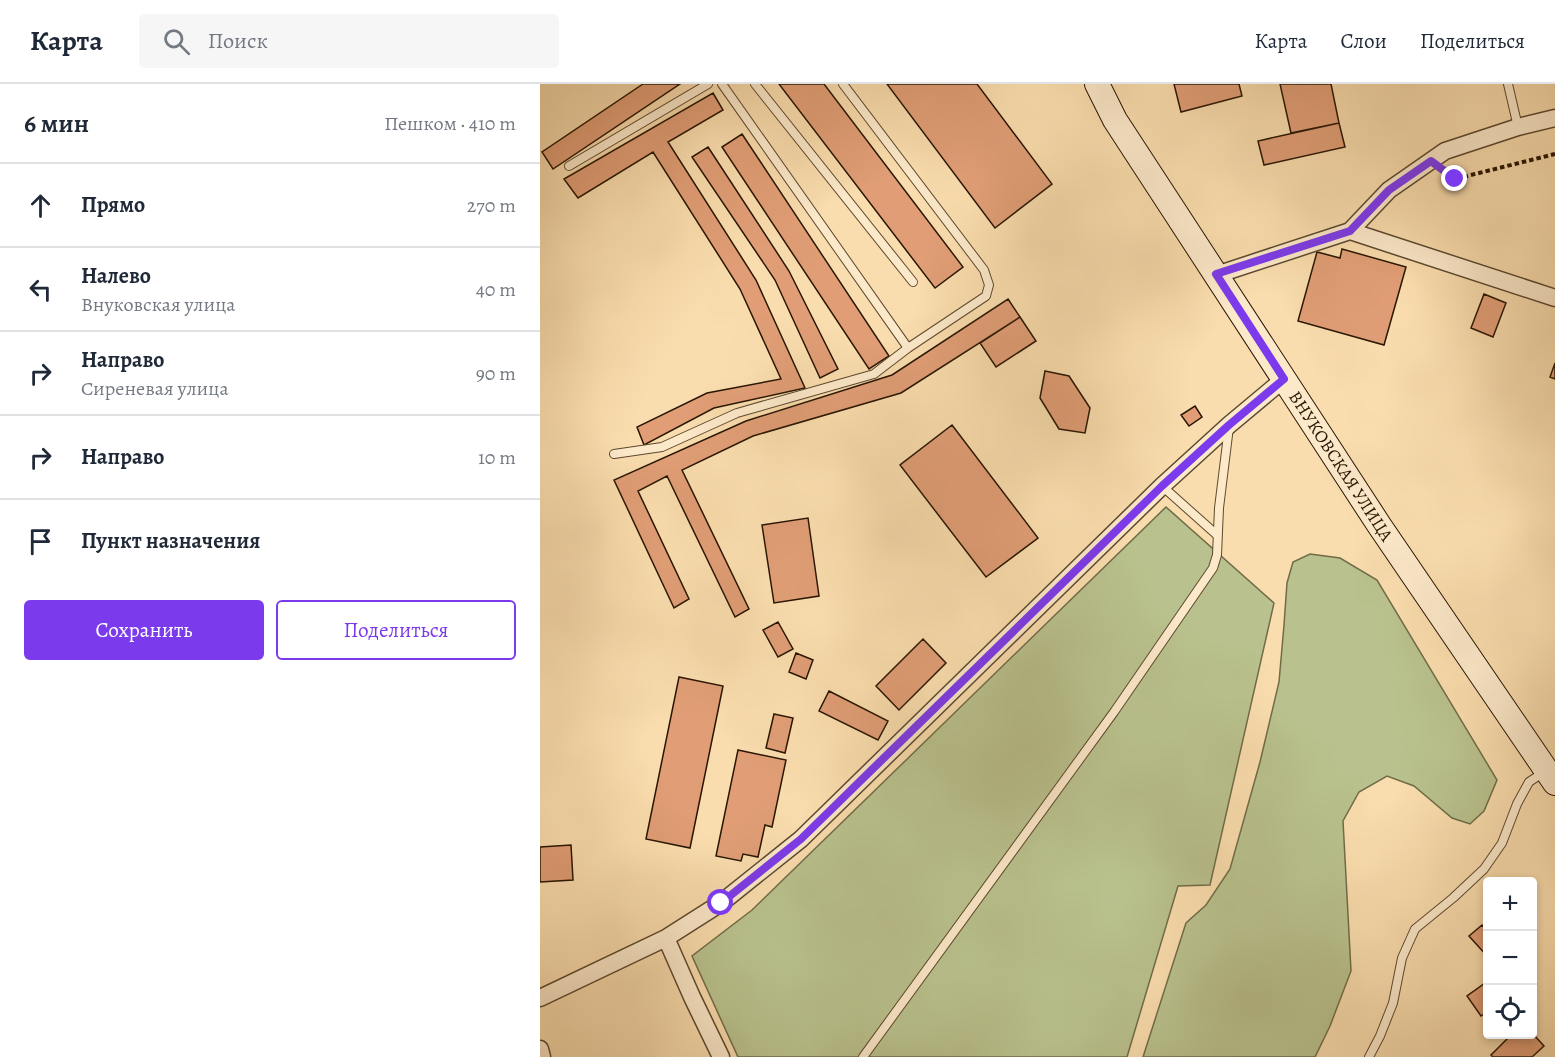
<!DOCTYPE html>
<html lang="ru">
<meta charset="utf-8">
<style>
:root{--surface:#fff;--page:#f6f6f7;--text:#1f2937;--muted:#747a83;--line:#e0e1e3;--accent:#7c3aed}
body{margin:0;font-family:Alegreya,serif;background:var(--page);color:var(--text)}
.controls{position:absolute;right:18px;bottom:18px;display:grid;overflow:hidden;border-radius:6px;box-shadow:0 3px 9px #0003}
.controls button{width:54px;height:54px;display:grid;place-items:center;padding:0;border:0;border-bottom:2px solid var(--line);background:var(--surface);color:var(--text);font:30px sans-serif}
.stop{position:absolute;width:18px;height:18px;margin:-14px;border:4px solid #7c3aed;border-radius:50%;background:#fff}
.stop.end{background:#7c3aed;border-color:#fff;box-shadow:0 2px 6px #0008}
.list{margin:0;padding:0;list-style:none}
h2{display:flex;justify-content:space-between;align-items:center;height:78px;margin:0;padding:0 24px;font-size:26px}
h2 small{font-size:20px;font-weight:400;color:var(--muted)}
.list li{display:grid;grid-template-columns:39px 1fr auto;gap:18px;align-items:center;box-sizing:border-box;height:84px;padding:0 24px;border-top:2px solid var(--line)}
.list b{display:block;font-size:22px;white-space:nowrap}
.list p{margin:0;font-size:20px;white-space:nowrap;color:var(--muted)}
.list em{font-size:20px;font-style:normal;color:var(--muted)}
.actions{display:flex;gap:12px;padding:18px 24px}
.actions a{flex:1;padding:14px 0;border:2px solid var(--accent);border-radius:6px;text-align:center;font-size:21px;color:var(--accent)}
.actions .main{background:var(--accent);color:#fff}
.icon{flex:none;width:33px;height:33px;fill:none;stroke:currentColor;stroke-width:2;stroke-linecap:round;stroke-linejoin:round}
.map{position:relative;flex:none;width:1015px;height:973px;overflow:hidden}
header{display:flex;align-items:center;gap:36px;box-sizing:border-box;height:84px;padding:0 30px;background:var(--surface);border-bottom:2px solid var(--line)}
header strong{font-size:28px}
nav{display:flex;gap:33px;margin-inline-start:auto;font-size:21px}
.search{width:420px;height:54px;background:var(--page);display:flex;align-items:center;gap:15px;box-sizing:border-box;padding:0 21px;border-radius:6px;color:var(--muted);font-size:22px}
main{display:flex}
aside{flex:1;background:var(--surface)}
.map>svg:first-child{display:block}
.green{fill:#b9c28e;stroke:#706c48;stroke-width:1.5}
.building{fill:#e19e76;stroke:#281603;stroke-width:1.5}
.lines{fill:none;stroke-linecap:round;stroke-linejoin:round}
.service-casing{stroke:#5c482e;stroke-width:10}
.minor-casing{stroke:#5c482e;stroke-width:19}
.secondary-casing{stroke:#281603;stroke-width:26}
.path{stroke:#281603;stroke-width:4;stroke-dasharray:4.5 3;stroke-linecap:butt}
.service{stroke:#fce9ca;stroke-width:8}
.minor{stroke:#fce9ca;stroke-width:16}
.secondary{stroke:#fce9ca;stroke-width:24}
.route{stroke:#7c3aed;stroke-width:8}
.labels{text-anchor:middle;dominant-baseline:central;stroke-width:4.5;stroke-linejoin:round;paint-order:stroke}
.street-label{font-size:18px;fill:#281603;stroke:#fce9ca}
</style>
<header>
<strong>Карта</strong>
<div class="search"><svg class="icon" aria-label="search" viewBox="0 0 24 24"><circle cx="10" cy="10" r="6"/><path d="M15 15l6 6"/></svg>Поиск</div>
<nav><a>Карта</a><a>Слои</a><a>Поделиться</a></nav>
</header>
<main>
<aside>
<h2>6 мин<small>Пешком · 410 m</small></h2>
<ul class="list">
<li><svg class="icon" aria-label="ahead" viewBox="0 0 24 24"><path d="M12 20V5M6 11l6-6 6 6"/></svg><div><b>Прямо</b></div><em>270 m</em></li>
<li><svg class="icon" aria-label="left" viewBox="0 0 24 24"><path d="M17 20v-9H6M10 6l-5 5 5 5"/></svg><div><b>Налево</b><p>Внуковская улица</p></div><em>40 m</em></li>
<li><svg class="icon" aria-label="right" viewBox="0 0 24 24"><path d="M7 20v-9h11M14 6l5 5-5 5"/></svg><div><b>Направо</b><p>Сиреневая улица</p></div><em>90 m</em></li>
<li><svg class="icon" aria-label="right" viewBox="0 0 24 24"><path d="M7 20v-9h11M14 6l5 5-5 5"/></svg><div><b>Направо</b></div><em>10 m</em></li>
<li><svg class="icon" aria-label="arrive" viewBox="0 0 24 24"><path d="M6 21V4h12l-3 4 3 4H6"/></svg><div><b>Пункт назначения</b></div></li>
</ul>
<div class="actions"><a class="main">Сохранить</a><a>Поделиться</a></div>
</aside>
<div class="map">
<svg width="1015" height="973" viewBox="0 0 1015 973">
<rect width="100%" height="100%" fill="#faddae"/>
<filter id="stains"><feTurbulence type="fractalNoise" baseFrequency=".00333" numOctaves="4"/><feColorMatrix values="0 0 0 0 .2 0 0 0 0 .09 0 0 0 0 .02 0 0 0 .5 -.17"/></filter>
<radialGradient id="worn" r=".72"><stop offset=".6" stop-color="#630" stop-opacity="0"/><stop offset="1" stop-color="#630" stop-opacity=".3"/></radialGradient>
<!-- green -->
<path class="green" d="M 626,423 L 734,519 L 670,801 L 638,802 L 587,973 L 198,973 L 152,872 L 212,826 Z
M 770,470 L 800,474 L 837,496 L 957,696 L 944,727 L 930,740 L 912,734 L 874,702 L 847,692 L 819,708 L 803,737 L 811,887 L 790,942 L 775,973 L 603,973 L 646,839 L 666,821 L 690,785 L 720,678 L 739,598 L 744,541 L 747,499 L 753,478 Z"/>
<!-- building -->
<path class="building" d="M 103,0 L 140,0 L 13,85 L 2,68 Z
M 239,0 L 284,0 L 423,183 L 395,204 Z
M 347,0 L 437,0 L 512,100 L 455,144 Z
M 634,0 L 699,0 L 702,12 L 641,28 Z
M 740,0 L 791,0 L 799,39 L 751,49 Z
M 173,9 L 183,26 L 128,58 L 216,196 L 265,304 L 174,324 L 104,361 L 97,343 L 167,309 L 241,295 L 200,205 L 113,68 L 38,114 L 24,95 Z
M 799,39 L 805,63 L 724,81 L 718,57 Z
M 202,50 L 349,272 L 329,285 L 182,63 Z
M 168,63 L 249,187 L 298,285 L 280,294 L 235,196 L 152,73 Z
M 802,165 L 866,183 L 844,261 L 758,237 L 777,168 L 800,174 Z
M 944,210 L 966,219 L 953,253 L 931,244 Z
M 468,215 L 480,233 L 361,309 L 213,352 L 142,386 L 209,525 L 195,533 L 127,392 L 98,407 L 149,515 L 134,524 L 74,396 L 206,337 L 352,291 Z
M 480,233 L 496,257 L 456,283 L 440,259 Z
M 1015,279 L 1015,295 L 1010,293 Z
M 505,287 L 529,292 L 550,324 L 545,349 L 519,345 L 500,314 Z
M 655,322 L 662,333 L 649,342 L 641,331 Z
M 412,341 L 498,454 L 446,493 L 360,381 Z
M 268,434 L 279,512 L 234,519 L 222,441 Z
M 238,538 L 253,565 L 238,573 L 223,546 Z
M 383,555 L 406,579 L 359,626 L 336,602 Z
M 256,569 L 273,576 L 266,595 L 249,588 Z
M 139,593 L 183,602 L 150,764 L 106,755 Z
M 289,607 L 348,637 L 338,656 L 279,627 Z
M 234,630 L 253,634 L 245,669 L 226,664 Z
M 198,666 L 246,676 L 232,743 L 225,741 L 218,773 L 203,770 L 201,777 L 176,772 Z
M 31,761 L 33,796 L 0,798 L 0,763 Z
M 942,841 L 948,848 L 947,872 L 929,852 Z
M 948,897 L 948,927 L 941,932 L 927,912 Z
M 972,950 L 993,950 L 1004,962 L 992,973 L 953,973 L 951,971 Z"/>
<g class="lines">
<defs>
<path id="service" d="M 182,0 L 368,264
M 215,0 L 373,198
M 968,0 L 978,43
M 29,82 L 168,0
M 74,370 L 122,363 L 197,329 L 334,290 L 368,264 L 446,212 L 449,201 L 444,186 L 303,0
M 622,402 L 677,451
M 323,973 L 574,628 L 673,484 L 677,471 L 679,424 L 689,343
M 829,973 L 840,952 L 853,919 L 862,874 L 875,845 L 913,814 L 944,785 L 962,759 L 977,720 L 989,698 L 1004,688"/>
<path id="minor" d="M 810,147 L 1015,214
M 676,191 L 810,147 L 849,106 L 905,67 L 978,43 L 1015,34
M 126,854 L 152,913 L 181,973
M 0,914 L 126,854 L 181,819 L 261,755 L 622,402 L 689,341 L 744,295
M 0,965 L 2,973"/>
<path id="secondary" d="M 557,0 L 575,36 L 839,441 L 1015,699"/>
</defs>
<!-- service casing -->
<use href="#service" class="service-casing"/>
<!-- minor casing -->
<use href="#minor" class="minor-casing"/>
<!-- secondary casing -->
<use href="#secondary" class="secondary-casing"/>
<!-- path -->
<path class="path" d="M 904,87 L 915,95 L 1015,70"/>
<!-- service -->
<use href="#service" class="service"/>
<!-- minor -->
<use href="#minor" class="minor"/>
<!-- secondary -->
<use href="#secondary" class="secondary"/>
</g>
<g class="lines">
<!-- route -->
<path class="route" d="M 181,819 L 261,755 L 622,402 L 689,341 L 744,295 L 676,190 L 810,147 L 849,106 L 891,77 L 915,95"/>
</g>
<g class="labels">
<!-- street labels -->
<g class="street-label">
<text transform="translate(801 382) rotate(57)">ВНУКОВСКАЯ УЛИЦА</text>
</g>
</g>
<rect width="100%" height="100%" filter="url(#stains)"/>
<rect width="100%" height="100%" fill="url(#worn)"/>
</svg>
<div class="controls">
<button>+</button>
<button>−</button>
<button><svg class="icon" aria-label="locate" viewBox="0 0 24 24"><circle cx="12" cy="12" r="6"/><path d="M12 2v4M12 18v4M2 12h4M18 12h4"/></svg></button>
</div>
<div class="stop" style="left:181px;top:819px"></div>
<div class="stop end" style="left:915px;top:95px"></div>
</div>
</main>
